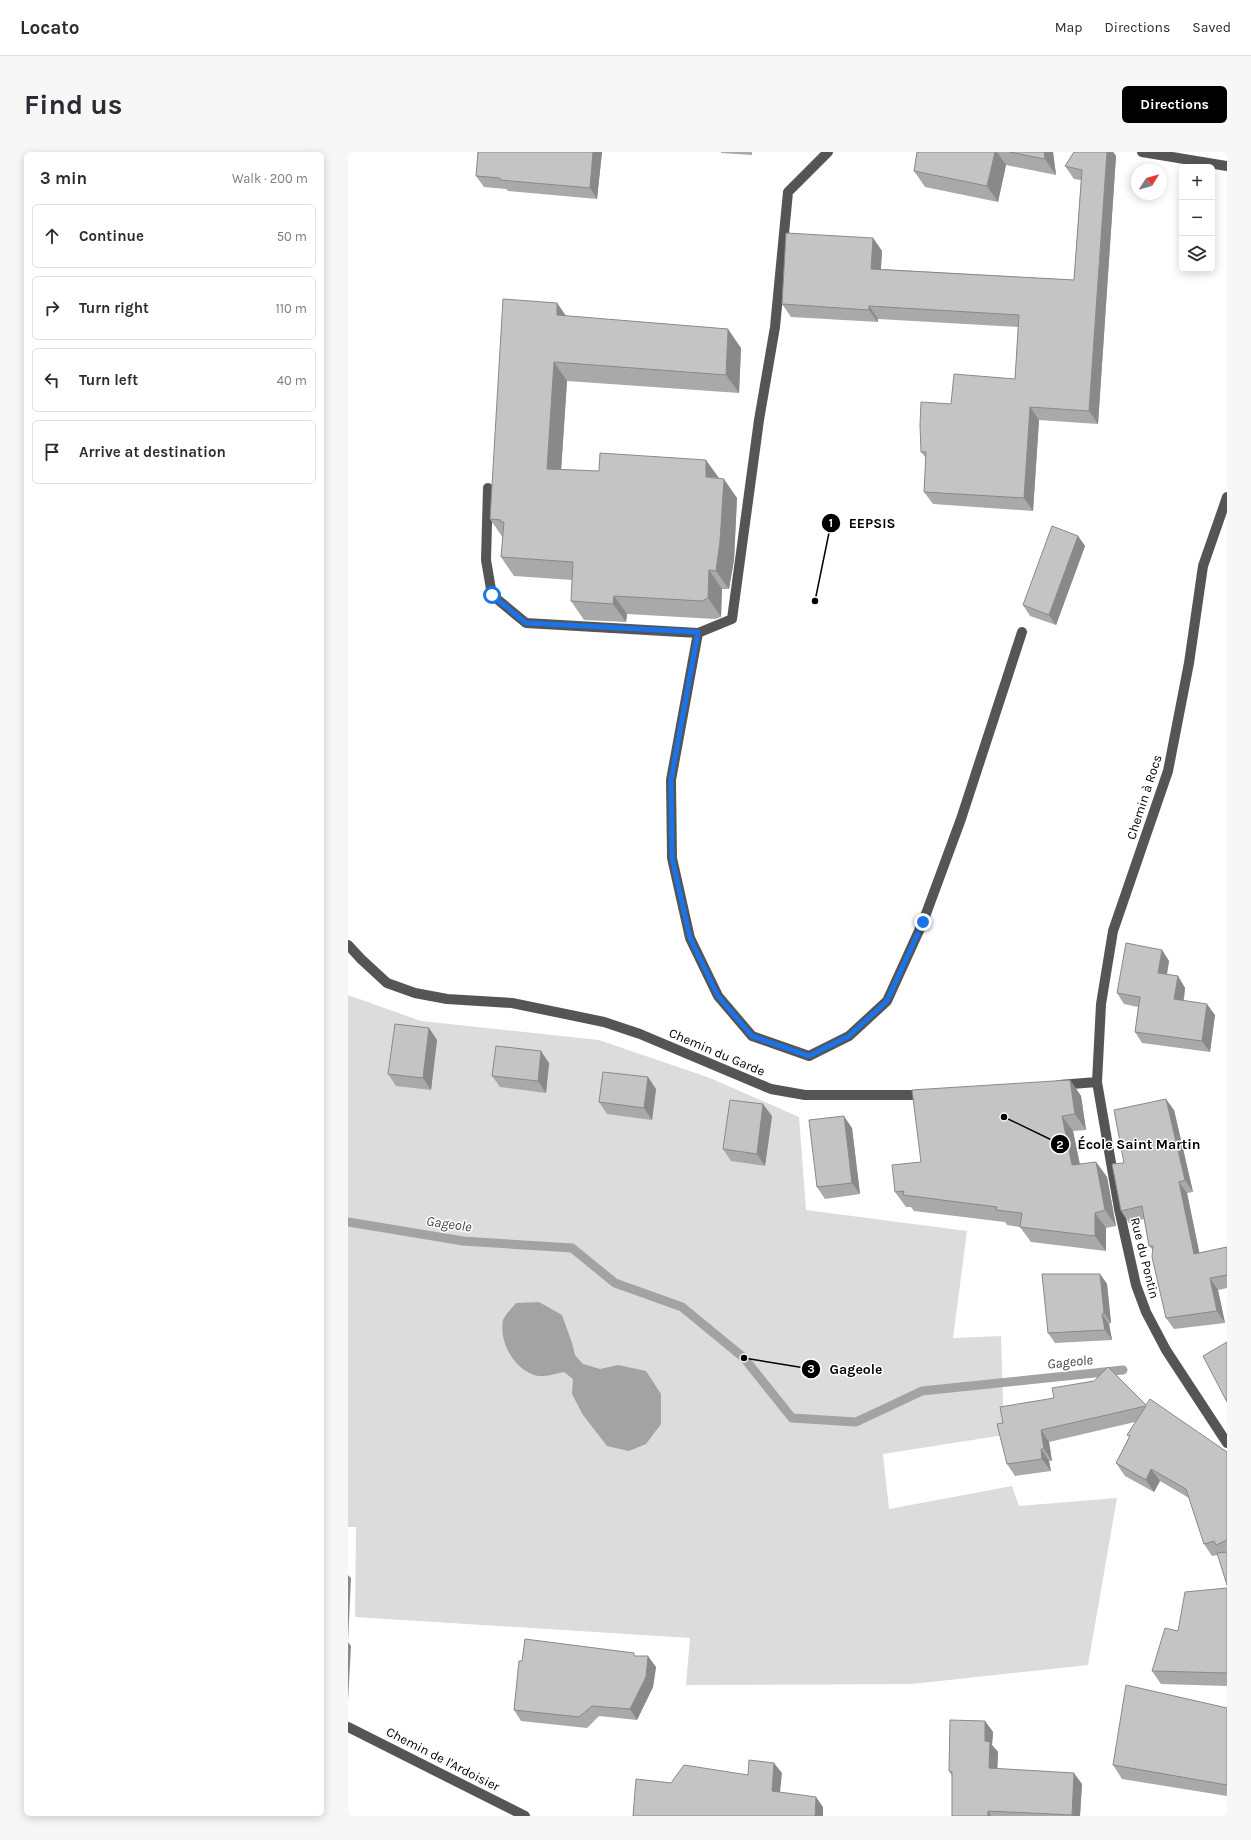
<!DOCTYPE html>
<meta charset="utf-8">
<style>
:root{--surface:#fff;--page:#f7f7f7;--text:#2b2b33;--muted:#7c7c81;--line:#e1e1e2;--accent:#000}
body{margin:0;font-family:Karla,sans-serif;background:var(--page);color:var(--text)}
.controls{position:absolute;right:12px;top:12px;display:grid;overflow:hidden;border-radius:6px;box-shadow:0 2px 10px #0003}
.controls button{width:36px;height:36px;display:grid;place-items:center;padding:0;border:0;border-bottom:1px solid var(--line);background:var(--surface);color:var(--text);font:20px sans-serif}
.compass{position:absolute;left:783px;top:12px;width:36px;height:36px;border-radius:50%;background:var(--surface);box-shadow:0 2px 10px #0003;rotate:53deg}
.stop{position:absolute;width:12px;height:12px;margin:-9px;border:3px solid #1a73e8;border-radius:50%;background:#fff}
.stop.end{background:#1a73e8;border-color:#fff;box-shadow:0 1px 4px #0008}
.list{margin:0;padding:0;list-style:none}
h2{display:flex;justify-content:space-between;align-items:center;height:52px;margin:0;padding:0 16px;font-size:17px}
h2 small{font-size:13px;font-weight:400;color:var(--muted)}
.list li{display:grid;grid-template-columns:26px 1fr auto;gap:12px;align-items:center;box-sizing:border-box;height:64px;margin:0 8px 8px;padding:0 8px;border:1px solid var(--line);border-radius:6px}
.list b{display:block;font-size:15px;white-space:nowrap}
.list em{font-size:13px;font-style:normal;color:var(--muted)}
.icon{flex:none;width:22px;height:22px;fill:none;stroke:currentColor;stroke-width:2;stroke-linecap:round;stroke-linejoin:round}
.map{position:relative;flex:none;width:879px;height:1664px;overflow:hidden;border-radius:6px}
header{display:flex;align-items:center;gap:24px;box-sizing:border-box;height:56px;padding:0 20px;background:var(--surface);border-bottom:1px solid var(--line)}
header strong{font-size:19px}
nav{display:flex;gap:22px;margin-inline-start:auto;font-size:14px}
.intro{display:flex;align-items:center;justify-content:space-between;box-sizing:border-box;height:96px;padding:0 24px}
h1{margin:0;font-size:28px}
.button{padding:10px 18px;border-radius:6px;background:var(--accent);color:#fff;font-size:14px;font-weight:700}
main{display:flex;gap:24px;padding:0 24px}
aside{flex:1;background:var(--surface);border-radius:6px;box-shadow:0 2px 10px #0003}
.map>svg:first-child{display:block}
.green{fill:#dcdcdc}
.water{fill:#a3a3a3}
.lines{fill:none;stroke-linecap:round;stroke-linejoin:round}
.stream{stroke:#a3a3a3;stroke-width:9}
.minor{stroke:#555;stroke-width:10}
.wall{fill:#a9a9a9}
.shaded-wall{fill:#898989}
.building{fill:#c4c4c4;stroke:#898989}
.route{stroke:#1a73e8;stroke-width:5}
.labels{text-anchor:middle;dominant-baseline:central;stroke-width:3;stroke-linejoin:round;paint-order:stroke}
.street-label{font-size:13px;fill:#000;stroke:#fff}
.water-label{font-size:14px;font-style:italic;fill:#444;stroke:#fff}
.leader{fill:none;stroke:#000;stroke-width:1.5}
.callout-dot{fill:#000;stroke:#fff;stroke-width:1.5}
.mark-label{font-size:12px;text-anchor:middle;font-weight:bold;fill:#fff}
.callout-label{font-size:14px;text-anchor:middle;font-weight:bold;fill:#000;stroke:#fff;stroke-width:3;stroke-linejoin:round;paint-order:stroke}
</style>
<header>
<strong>Locato</strong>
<nav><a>Map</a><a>Directions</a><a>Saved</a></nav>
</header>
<div class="intro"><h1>Find us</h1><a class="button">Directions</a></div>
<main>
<aside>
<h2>3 min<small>Walk · 200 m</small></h2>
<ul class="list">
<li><svg class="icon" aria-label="ahead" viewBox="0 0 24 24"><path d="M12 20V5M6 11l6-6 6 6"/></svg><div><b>Continue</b></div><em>50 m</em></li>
<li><svg class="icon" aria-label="right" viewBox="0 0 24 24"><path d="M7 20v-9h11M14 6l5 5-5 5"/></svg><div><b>Turn right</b></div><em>110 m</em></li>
<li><svg class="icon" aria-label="left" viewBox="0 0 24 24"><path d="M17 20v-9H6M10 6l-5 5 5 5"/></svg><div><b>Turn left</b></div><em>40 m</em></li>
<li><svg class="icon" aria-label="arrive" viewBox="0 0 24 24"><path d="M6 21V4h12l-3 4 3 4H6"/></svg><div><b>Arrive at destination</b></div></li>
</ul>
</aside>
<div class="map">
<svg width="879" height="1664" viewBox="0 0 879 1664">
<rect width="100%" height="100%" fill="#fff"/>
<!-- green -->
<path class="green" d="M 0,843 L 73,869 L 251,888 L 362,926 L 451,965 L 458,1058 L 619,1079 L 605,1186 L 653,1184 L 656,1283 L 535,1302 L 541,1357 L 664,1334 L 671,1354 L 769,1346 L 740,1513 L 564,1532 L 338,1533 L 342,1486 L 7,1465 L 8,1375 L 0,1375 Z"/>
<!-- water -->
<path class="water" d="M 191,1150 L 214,1163 L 224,1191 L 227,1203 L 235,1212 L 252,1217 L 270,1213 L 298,1219 L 313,1242 L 313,1272 L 298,1292 L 281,1299 L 259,1294 L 235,1263 L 224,1242 L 225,1227 L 216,1220 C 207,1222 194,1226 186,1223 C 165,1215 151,1190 155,1168 C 157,1163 165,1155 168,1151 Z"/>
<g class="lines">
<!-- stream -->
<path class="stream" d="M 0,1070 L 115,1089 L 224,1096 L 267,1131 L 334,1155 L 396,1206 L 444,1266 L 508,1270 L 574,1239 L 775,1218"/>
<!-- minor -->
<path class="minor" d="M 794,0 L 879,14
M 140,336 L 138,408 L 144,443 L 178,471 L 350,481 L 384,467 L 411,268 L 427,175 L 440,40 L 480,0
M 879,345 L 855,414 L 841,511 L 820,619 L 765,779 L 753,852 L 749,930 L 771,1057 L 788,1133 L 798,1160 L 818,1198 L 879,1291
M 350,481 L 323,628 L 324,706 L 342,786 L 370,844 L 404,884 L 461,904 L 501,884 L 539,849 L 575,770 L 613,667 L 674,480
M 0,793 L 13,807 L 39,831 L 67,841 L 99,847 L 164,851 L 256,870 L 292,882 L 423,937 L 457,943 L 577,943
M 711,933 L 749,930
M 0,1575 L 177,1664"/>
</g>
<!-- wall -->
<path class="wall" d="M 130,0 L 254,0 L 249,47 L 160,39 L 158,37 L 136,35 L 128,24 Z
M 373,0 L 404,0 L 404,3 L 373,1 Z
M 569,0 L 705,0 L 708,23 L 658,13 L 650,50 L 577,35 L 566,19 Z
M 726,0 L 765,0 L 768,4 L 750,272 L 691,268 L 685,359 L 585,352 L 576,340 L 578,306 L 573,300 L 603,252 L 667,227 L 670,175 L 530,167 L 530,170 L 443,165 L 434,152 L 525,86 L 534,99 L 533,117 L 726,128 L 733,28 L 726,27 L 717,14 Z
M 209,151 L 218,164 L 393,196 L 391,241 L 219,229 L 213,317 L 371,327 L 389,346 L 386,408 L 381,437 L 374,437 L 373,465 L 367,467 L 279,462 L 278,470 L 236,468 L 223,449 L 224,428 L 166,424 L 153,405 L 155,386 L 142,367 Z
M 730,384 L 737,394 L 708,473 L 682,464 L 675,453 Z
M 814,798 L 821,809 L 819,823 L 830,824 L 837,836 L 836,848 L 867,863 L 862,900 L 794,891 L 787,880 L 790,855 L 776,852 L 769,841 Z
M 81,876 L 89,888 L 83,938 L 48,934 L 40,922 Z
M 201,911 L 198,941 L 152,935 L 144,924 Z
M 722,928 L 733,944 L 738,978 L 725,979 L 732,1012 L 748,1010 L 759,1025 L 768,1074 L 758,1076 L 758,1099 L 683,1090 L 672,1075 L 659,1073 L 657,1070 L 566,1059 L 563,1055 L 558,1055 L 547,1040 L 573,1010 Z
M 308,937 L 304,968 L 259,962 L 251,950 Z
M 826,958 L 845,1040 L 839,1041 L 851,1101 L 879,1095 L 879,1136 L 870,1138 L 877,1171 L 826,1177 L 818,1166 L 805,1098 L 801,1094 L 796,1067 L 781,1071 L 773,1059 L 776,1011 Z
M 424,964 L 417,1014 L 383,1009 L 375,997 Z
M 504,976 L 512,1042 L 477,1047 L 469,1035 Z
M 752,1122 L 759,1132 L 763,1171 L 761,1172 L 764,1188 L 707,1191 L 700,1181 Z
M 798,1253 L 879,1300 L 879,1433 L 870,1403 L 864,1404 L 856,1392 L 841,1346 L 812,1329 L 806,1340 L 777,1324 L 768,1311 L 781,1285 L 779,1283 L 787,1270 L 701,1290 L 704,1309 L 701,1309 L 703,1319 L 667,1324 L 659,1312 L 649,1272 Z
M 879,1436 L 879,1534 L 813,1532 L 804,1519 L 830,1479 Z
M 288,1504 L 308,1515 L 305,1535 L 289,1568 L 251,1564 L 239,1576 L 173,1569 L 166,1558 L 174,1509 Z
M 879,1556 L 879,1644 L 774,1627 L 765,1613 Z
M 637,1569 L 645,1580 L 644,1593 L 650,1600 L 649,1617 L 734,1632 L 732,1664 L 604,1664 L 604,1624 L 601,1619 Z"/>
<!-- shaded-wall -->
<path class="shaded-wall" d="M 245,0 L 254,0 L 249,47 L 242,36 Z
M 647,0 L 649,0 L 658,13 L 650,50 L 639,34 Z
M 696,0 L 705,0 L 708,23 L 697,7 Z
M 759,0 L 765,0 L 768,4 L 750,272 L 741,259 Z
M 525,86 L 534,99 L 532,129 L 523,117 Z
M 209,151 L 222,170 L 209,163 Z
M 521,154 L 530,167 L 530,170 L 521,158 Z
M 380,177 L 393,196 L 391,241 L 378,223 Z
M 206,210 L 219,229 L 212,335 L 199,317 Z
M 682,255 L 691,268 L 685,359 L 676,346 Z
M 358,308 L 371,326 L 358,325 Z
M 376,327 L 389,346 L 386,408 L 381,437 L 368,419 Z
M 730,384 L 737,394 L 708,473 L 701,463 Z
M 361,418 L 374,437 L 373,465 L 360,446 Z
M 266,444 L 279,462 L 278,470 L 265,452 Z
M 814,798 L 821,809 L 817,832 L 810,821 Z
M 830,824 L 837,836 L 834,858 L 826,847 Z
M 859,852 L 867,863 L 862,900 L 854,889 Z
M 81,876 L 89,888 L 83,938 L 75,926 Z
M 193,899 L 201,911 L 198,941 L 190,929 Z
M 300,925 L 308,937 L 304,968 L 296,956 Z
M 722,928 L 733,944 L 738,978 L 727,962 Z
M 818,947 L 826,958 L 845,1040 L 837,1028 Z
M 415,952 L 424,964 L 417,1014 L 409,1002 Z
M 496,964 L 504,976 L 512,1042 L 504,1031 Z
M 714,964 L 725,979 L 735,1029 L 724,1013 Z
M 748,1010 L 759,1025 L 768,1074 L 757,1058 Z
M 831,1030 L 839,1041 L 854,1113 L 846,1102 Z
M 747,1061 L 758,1076 L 758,1099 L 747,1084 Z
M 752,1122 L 759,1132 L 763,1171 L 756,1161 Z
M 862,1126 L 870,1138 L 877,1171 L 869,1159 Z
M 754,1162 L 761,1172 L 764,1188 L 757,1178 Z
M 693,1278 L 701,1290 L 704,1309 L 696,1297 Z
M 693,1297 L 701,1309 L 703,1319 L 694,1307 Z
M 803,1317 L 812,1329 L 806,1340 L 798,1328 Z
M 0,1423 L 3,1426 L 0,1490 L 3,1494 L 0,1549 Z
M 300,1504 L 308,1515 L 305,1535 L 289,1568 L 282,1557 Z
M 637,1569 L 645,1580 L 644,1593 L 650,1600 L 649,1627 L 641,1616 L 637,1589 Z
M 426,1611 L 434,1621 L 431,1650 L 424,1639 Z
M 726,1621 L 734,1632 L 732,1664 L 725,1664 L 724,1663 Z
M 468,1645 L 475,1655 L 475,1664 L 467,1664 Z
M 640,1659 L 643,1664 L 640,1664 Z"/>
<!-- building -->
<path class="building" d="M 130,0 L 245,0 L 242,36 L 152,28 L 152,26 L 128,24 Z
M 569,0 L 647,0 L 639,34 L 566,19 Z
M 661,0 L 696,0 L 697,7 Z
M 726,0 L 759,0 L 741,259 L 682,255 L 676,346 L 576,340 L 578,300 L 573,300 L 572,273 L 573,250 L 603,252 L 606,222 L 667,227 L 671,163 L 521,154 L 521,158 L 434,152 L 438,81 L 525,86 L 523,117 L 726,128 L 734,18 L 717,14 Z
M 155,147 L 209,151 L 209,163 L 380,177 L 378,223 L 206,210 L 199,317 L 251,319 L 252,301 L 358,308 L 358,325 L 376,327 L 372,389 L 368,419 L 361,418 L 360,446 L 354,449 L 266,444 L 265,452 L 223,449 L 225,410 L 153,405 L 156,370 L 152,370 L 153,368 L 142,367 Z
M 704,374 L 730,384 L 701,463 L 675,453 Z
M 778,791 L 814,798 L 810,821 L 830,824 L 826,847 L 859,852 L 854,889 L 787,880 L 792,845 L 769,841 Z
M 47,872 L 81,876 L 75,926 L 40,922 Z
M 148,894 L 193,899 L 190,929 L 144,924 Z
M 255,920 L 300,925 L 296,956 L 251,950 Z
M 722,928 L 727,962 L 714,964 L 724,1013 L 748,1010 L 757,1058 L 747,1061 L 747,1084 L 672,1075 L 674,1061 L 648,1058 L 649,1055 L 555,1043 L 556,1039 L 547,1040 L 544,1013 L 573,1010 L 564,938 Z
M 818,947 L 837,1028 L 831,1030 L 846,1102 L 879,1095 L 879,1123 L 862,1126 L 869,1159 L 818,1166 L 804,1105 L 805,1094 L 801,1094 L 794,1054 L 773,1059 L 764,1012 L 776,1011 L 766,958 Z
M 382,948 L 415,952 L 409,1002 L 375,997 Z
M 496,964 L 504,1031 L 469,1035 L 461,968 Z
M 694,1122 L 752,1122 L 756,1161 L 754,1162 L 757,1178 L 700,1181 Z
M 879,1190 L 879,1250 L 855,1204 Z
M 760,1215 L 798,1253 L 802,1247 L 879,1300 L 879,1388 L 868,1393 L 866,1389 L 856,1392 L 838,1337 L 803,1317 L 798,1328 L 768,1311 L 782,1284 L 779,1283 L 798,1254 L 693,1278 L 696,1297 L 693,1297 L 694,1307 L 659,1312 L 649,1272 L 655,1271 L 652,1255 L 706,1246 L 704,1236 L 746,1229 Z
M 879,1400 L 879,1433 L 869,1401 Z
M 879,1436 L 879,1521 L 804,1519 L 817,1476 L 830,1479 L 837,1440 Z
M 177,1487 L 286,1501 L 286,1504 L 300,1504 L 298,1525 L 282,1557 L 244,1554 L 231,1565 L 166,1558 L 171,1509 L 174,1509 Z
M 778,1533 L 879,1556 L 879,1633 L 765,1613 Z
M 602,1568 L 637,1569 L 637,1589 L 642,1590 L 641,1616 L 726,1621 L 724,1663 L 640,1659 L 640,1664 L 604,1664 L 604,1620 L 601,1619 Z
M 401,1608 L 426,1611 L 424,1639 L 468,1645 L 467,1664 L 285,1664 L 288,1627 L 323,1631 L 336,1613 L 400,1623 Z"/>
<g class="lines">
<!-- route -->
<path class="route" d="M 144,443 L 178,471 L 350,480 L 323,628 L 324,706 L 342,786 L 370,844 L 404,884 L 461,904 L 501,884 L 539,849 L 575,770"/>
</g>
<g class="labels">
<!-- street labels -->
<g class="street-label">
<text transform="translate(796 645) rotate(-72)">Chemin à Rocs</text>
<text transform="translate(369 900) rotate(23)">Chemin du Garde</text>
<text transform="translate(797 1106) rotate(76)">Rue du Pontin</text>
<text transform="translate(95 1607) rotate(27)">Chemin de l'Ardoisier</text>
</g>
<!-- water labels -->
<g class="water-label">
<text transform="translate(101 1072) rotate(8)">Gageole</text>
<text transform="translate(722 1210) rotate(-6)">Gageole</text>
</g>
</g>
<!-- callouts -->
<path class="leader" d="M467 449L483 371M656 965L712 992M396 1206L463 1217"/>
<g class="callout-dot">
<circle cx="467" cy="449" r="4"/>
<circle cx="656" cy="965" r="4"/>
<circle cx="396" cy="1206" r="4"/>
<circle cx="483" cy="371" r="10"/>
<circle cx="712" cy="992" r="10"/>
<circle cx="463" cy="1217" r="10"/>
</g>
<g class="mark-label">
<text x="483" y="375">1</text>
<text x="712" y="997">2</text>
<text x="463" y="1221">3</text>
</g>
<g class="callout-label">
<text x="524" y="376">EEPSIS</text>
<text x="791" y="997">École Saint Martin</text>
<text x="508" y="1222">Gageole</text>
</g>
</svg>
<div class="controls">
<button>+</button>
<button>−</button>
<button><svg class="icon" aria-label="layers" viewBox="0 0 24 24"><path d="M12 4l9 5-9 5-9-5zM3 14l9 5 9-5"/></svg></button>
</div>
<svg class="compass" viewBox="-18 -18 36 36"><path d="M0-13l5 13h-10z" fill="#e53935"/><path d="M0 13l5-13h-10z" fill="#7c7c81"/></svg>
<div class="stop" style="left:144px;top:443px"></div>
<div class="stop end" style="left:575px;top:770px"></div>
</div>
</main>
